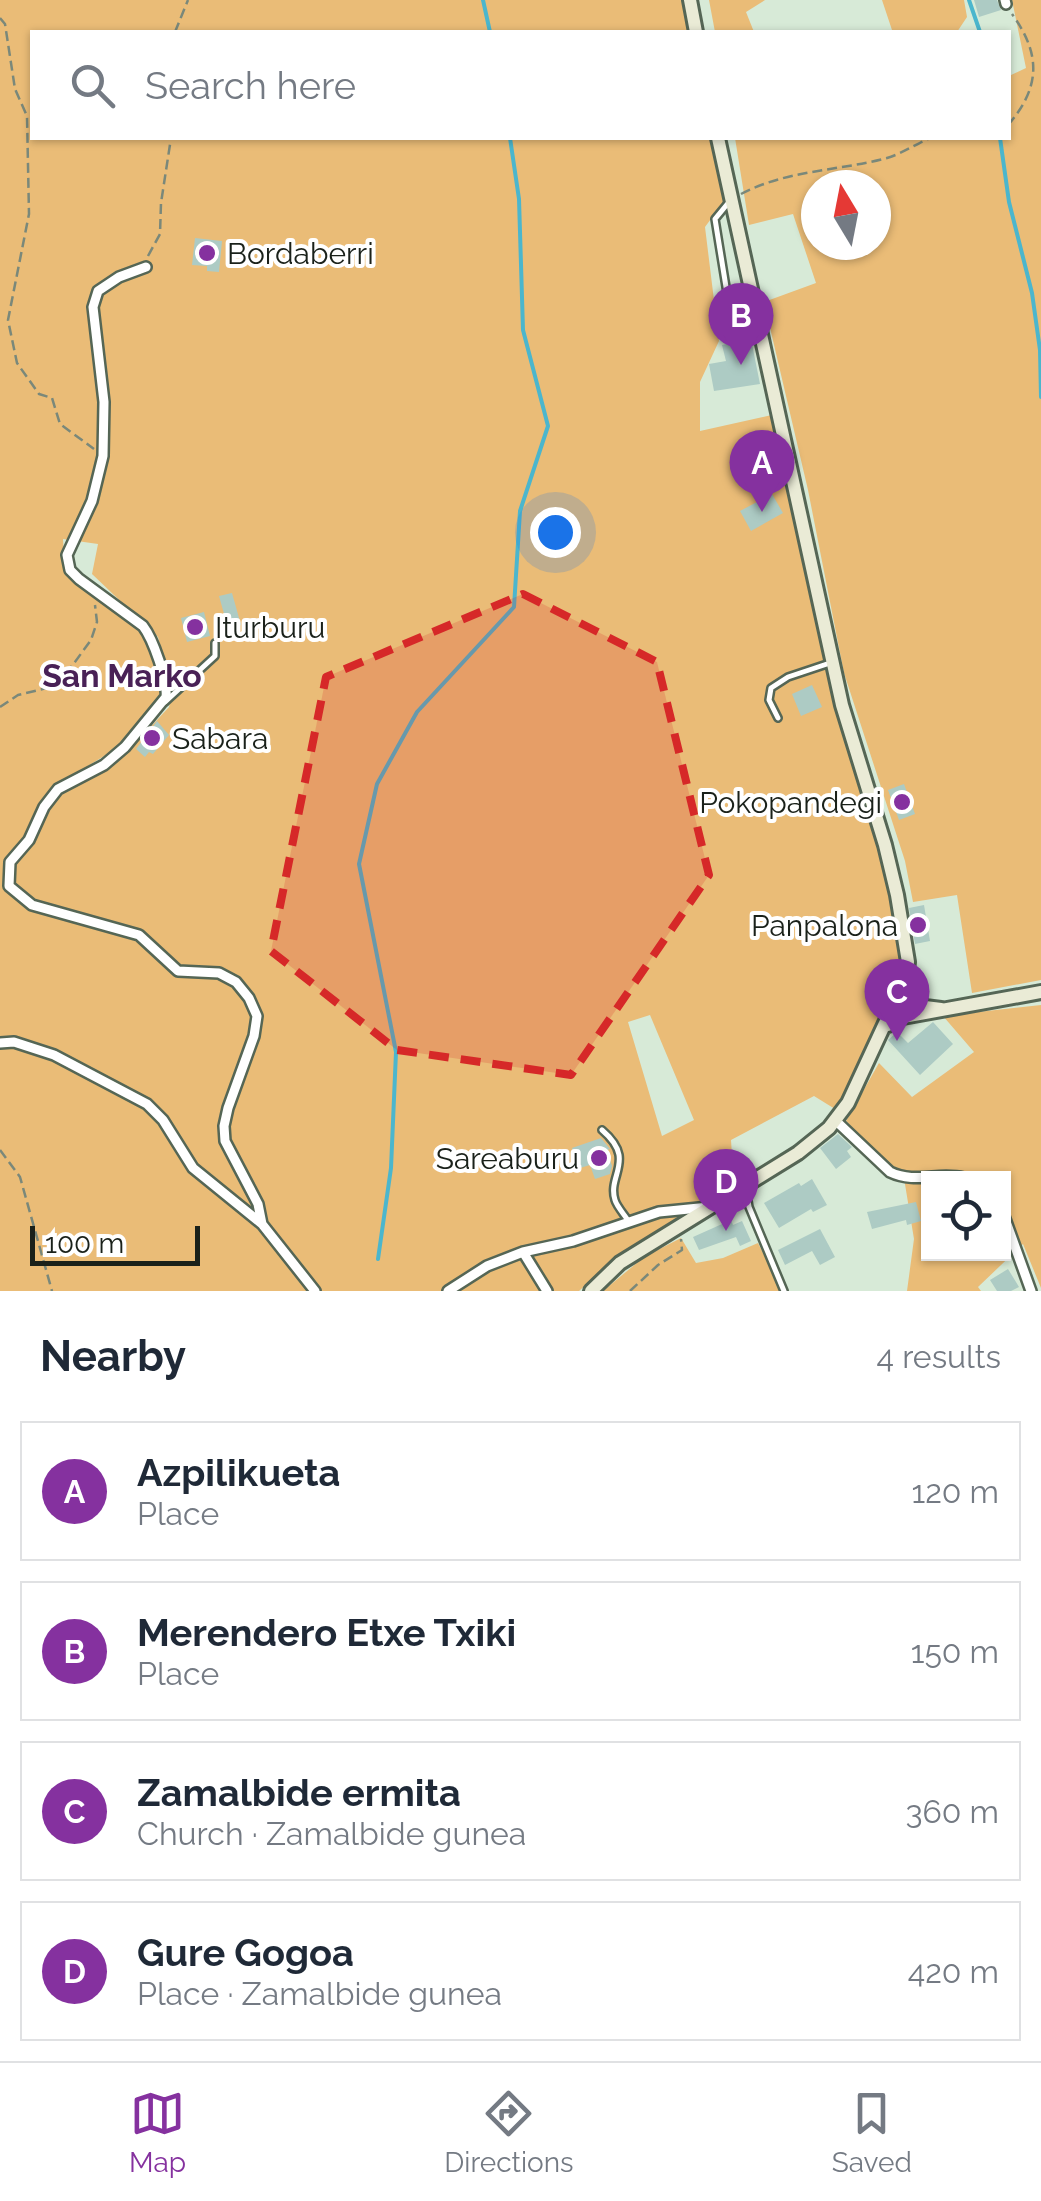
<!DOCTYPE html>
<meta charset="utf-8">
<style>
:root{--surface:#fff;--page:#f6f6f7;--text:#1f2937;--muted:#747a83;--line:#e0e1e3;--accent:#85319f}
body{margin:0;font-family:Raleway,sans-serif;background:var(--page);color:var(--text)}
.controls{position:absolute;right:30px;bottom:30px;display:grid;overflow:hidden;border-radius:0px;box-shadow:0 2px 8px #0004}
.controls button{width:90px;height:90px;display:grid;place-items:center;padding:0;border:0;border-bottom:2px solid var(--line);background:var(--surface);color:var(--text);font:50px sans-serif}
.compass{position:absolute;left:801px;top:170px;width:90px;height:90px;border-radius:50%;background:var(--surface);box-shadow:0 2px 8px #0004;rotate:350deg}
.scale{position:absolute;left:30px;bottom:25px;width:170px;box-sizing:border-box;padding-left:10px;border:5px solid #1a211a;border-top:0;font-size:28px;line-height:35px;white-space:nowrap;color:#1a211a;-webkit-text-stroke:8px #fff;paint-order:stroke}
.you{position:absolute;left:555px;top:532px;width:35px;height:35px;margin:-25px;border:8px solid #fff;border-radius:50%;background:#1a73e8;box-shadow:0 0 0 15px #1a73e833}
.badge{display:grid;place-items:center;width:65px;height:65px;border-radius:50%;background:var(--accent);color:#fff;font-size:32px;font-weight:700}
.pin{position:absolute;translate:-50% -82px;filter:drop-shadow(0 2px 5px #0008)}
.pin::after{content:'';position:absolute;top:52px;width:35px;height:30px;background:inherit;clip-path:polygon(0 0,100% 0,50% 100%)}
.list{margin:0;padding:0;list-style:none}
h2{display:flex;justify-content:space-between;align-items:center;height:130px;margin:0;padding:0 40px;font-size:42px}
h2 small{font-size:32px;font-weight:400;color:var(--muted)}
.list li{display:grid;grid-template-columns:65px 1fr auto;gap:30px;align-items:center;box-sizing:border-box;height:140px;margin:0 20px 20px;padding:0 20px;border:2px solid var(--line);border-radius:0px}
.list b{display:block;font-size:38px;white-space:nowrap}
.list p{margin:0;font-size:32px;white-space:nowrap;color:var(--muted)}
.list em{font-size:32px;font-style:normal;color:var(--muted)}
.icon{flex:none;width:55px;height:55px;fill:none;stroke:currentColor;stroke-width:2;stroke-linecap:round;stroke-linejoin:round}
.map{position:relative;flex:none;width:1041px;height:1291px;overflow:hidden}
.search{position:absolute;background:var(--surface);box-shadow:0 2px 8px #0004;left:30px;right:30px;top:30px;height:110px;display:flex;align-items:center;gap:25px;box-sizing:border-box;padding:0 35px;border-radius:0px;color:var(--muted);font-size:38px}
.sheet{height:770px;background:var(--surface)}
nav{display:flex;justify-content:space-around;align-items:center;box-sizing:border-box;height:140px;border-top:2px solid var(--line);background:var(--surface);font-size:28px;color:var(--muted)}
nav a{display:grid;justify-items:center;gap:5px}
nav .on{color:var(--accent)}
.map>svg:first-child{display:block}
.green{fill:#eabc77;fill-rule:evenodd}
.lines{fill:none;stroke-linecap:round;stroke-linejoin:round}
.stream{stroke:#4bb6cd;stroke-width:4}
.building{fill:#adcbc4}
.lane-casing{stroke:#565;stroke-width:10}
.street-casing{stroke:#565;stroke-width:14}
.secondary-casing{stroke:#565;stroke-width:18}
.path{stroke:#7a887a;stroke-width:2.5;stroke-dasharray:10 5;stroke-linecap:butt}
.lane{stroke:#fff;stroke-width:5}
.street{stroke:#fff;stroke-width:9}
.secondary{stroke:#eaebd6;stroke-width:12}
.marked{fill:#d62828;fill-opacity:0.2;stroke:#d62828;stroke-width:8;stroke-dasharray:20 12;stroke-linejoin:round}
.poi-dot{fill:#85319f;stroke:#fff;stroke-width:4}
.labels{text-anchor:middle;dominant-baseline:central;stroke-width:8;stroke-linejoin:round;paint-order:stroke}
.poi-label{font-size:30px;fill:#1a211a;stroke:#fff;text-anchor:start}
.neighbourhood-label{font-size:32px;font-weight:bold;fill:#492156;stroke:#fff}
</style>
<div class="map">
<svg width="1041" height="1291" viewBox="0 0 1041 1291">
<rect width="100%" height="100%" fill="#d7ead7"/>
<!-- green -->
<path class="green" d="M 0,0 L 691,0 L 697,32 L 32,32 L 32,138 L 716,138 L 727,197 L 705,227 L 719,341 L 700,382 L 700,431 L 776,414 L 829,679 L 883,847 L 902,935 L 903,972 L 889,1011 L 835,1109 L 814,1096 L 731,1140 L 734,1187 L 611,1262 L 579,1291 L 0,1291 ZM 63,539 L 98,544 L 92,574 L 158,637 L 172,694 L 169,707 L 121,759 L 97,775 L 58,792 L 62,782 L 117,748 L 149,716 L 160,701 L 162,688 L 146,632 L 65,571 ZM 650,1015 L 694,1120 L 662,1136 L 628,1022 Z
M 709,0 L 765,0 L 746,12 L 754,32 L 715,32 Z
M 882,0 L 964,0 L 967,17 L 957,32 L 890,32 L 892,30 Z
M 1012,0 L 1041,0 L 1041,980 L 972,993 L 957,895 L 913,902 L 905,861 L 844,673 L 808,490 L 764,302 L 816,283 L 793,214 L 749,225 L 735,138 L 1008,138 L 1009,76 L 1026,68 ZM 816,185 L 876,185 L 876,245 L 816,245 Z
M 1041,1005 L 1041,1288 L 1023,1244 L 978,1287 L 981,1291 L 907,1291 L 914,1239 L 903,1172 L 885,1161 L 846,1121 L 879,1063 L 912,1097 L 974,1052 L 943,1016 ZM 928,1178 L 1004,1178 L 1004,1254 L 928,1254 Z
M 681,1238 L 696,1263 L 723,1258 L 758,1243 L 782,1291 L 603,1291 L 644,1257 Z"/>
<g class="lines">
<!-- stream -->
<path class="stream" d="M 483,0 L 490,32
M 969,0 L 980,32
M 1000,138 L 1009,202 L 1032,293 L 1040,350 L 1041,397
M 378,1259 L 391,1168 L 396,1052 L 359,864 L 377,784 L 417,712 L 514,607 L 520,511 L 548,426 L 523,330 L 519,199 L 510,138"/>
</g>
<!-- building -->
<path class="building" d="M 974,0 L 997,0 L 1001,10 L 979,17 Z
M 195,238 L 222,241 L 219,272 L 207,271 L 207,266 L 192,265 Z
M 751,339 L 760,384 L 714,391 L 709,364 L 726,361 L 722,345 Z
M 772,494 L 783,513 L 751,531 L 740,511 Z
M 232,593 L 241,625 L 228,628 L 219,596 Z
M 204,612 L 210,636 L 187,642 L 181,618 Z
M 812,685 L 822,707 L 801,716 L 792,694 Z
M 157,721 L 169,735 L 153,754 L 149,752 L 145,757 L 136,749 Z
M 904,784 L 915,814 L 899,820 L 888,790 Z
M 924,905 L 930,941 L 915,944 L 909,908 Z
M 933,1022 L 953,1044 L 920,1075 L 888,1040 L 897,1032 L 908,1043 Z
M 838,1134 L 852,1147 L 847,1151 L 851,1157 L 836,1169 L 820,1148 Z
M 601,1138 L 610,1149 L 607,1150 L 612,1166 L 610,1174 L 595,1179 L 590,1165 L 580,1168 L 572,1148 Z
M 812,1179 L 827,1205 L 813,1212 L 811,1209 L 779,1228 L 764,1203 L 799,1183 L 801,1186 Z
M 916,1202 L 921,1221 L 907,1225 L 906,1220 L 872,1229 L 867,1212 Z
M 731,1220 L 733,1225 L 742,1221 L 751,1241 L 740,1246 L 736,1237 L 699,1250 L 693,1237 Z
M 820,1229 L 835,1257 L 820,1265 L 812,1251 L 785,1265 L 778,1250 Z
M 1008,1269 L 1019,1287 L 1011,1291 L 997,1291 L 990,1280 Z"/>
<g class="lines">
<defs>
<path id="lane" d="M 729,202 L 715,219 L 733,330
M 165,702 L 215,656 L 215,643
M 778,718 L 769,700 L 771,688 L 788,677 L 830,663
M 602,1130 C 637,1160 607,1175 615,1200 C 617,1207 625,1215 629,1222
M 746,1189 L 749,1207 L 784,1291"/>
<path id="street" d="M 1005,0 L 1006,4
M 146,267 L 119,277 L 98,291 L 93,307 L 104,402 L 103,456 L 92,501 L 67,555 L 70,570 L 79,579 L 143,626 C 153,639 168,681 166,697 L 125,747 L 104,765 L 58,789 L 44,807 L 29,840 L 10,862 L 9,886 L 32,905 L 139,935 L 178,971 L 219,973 L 236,982 L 249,998 L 257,1016 L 254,1036 L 228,1108 L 224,1126 L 225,1141 L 258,1204 L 262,1224
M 0,1043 L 14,1042 L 54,1055 L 147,1104 L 163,1120 L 193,1168 L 262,1224 L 315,1291
M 835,1120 L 890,1172 C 915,1184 939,1172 964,1178
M 1004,1216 L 1031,1291
M 523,1252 L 547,1291
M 448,1291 L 487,1266 L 523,1252 L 573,1241 L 659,1212 L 709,1207"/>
<path id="secondary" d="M 690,0 L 696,32
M 718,138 L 842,705 L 885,845 L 897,895 L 908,962 L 906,978 L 912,994 L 925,1007 L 941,1009
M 888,1025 L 903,1017 L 1041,992
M 591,1291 L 620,1263 L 798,1153 L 829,1128 L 848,1103 L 906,978"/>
</defs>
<!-- lane casing -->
<use href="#lane" class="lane-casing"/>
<!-- street casing -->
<use href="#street" class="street-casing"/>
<!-- secondary casing -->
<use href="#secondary" class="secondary-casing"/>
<!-- path -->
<path class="path" d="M 0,18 L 5,24 L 15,89 L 27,116 L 29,214 L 8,320 L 17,363 L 39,394 L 52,398 L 60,424 L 94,449
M 175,32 L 188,0
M 1008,125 C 1041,87 1041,54 1012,14
M 741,194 C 786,170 838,171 887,158 C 901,154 916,144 930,138
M 148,256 L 160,234 L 161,203 L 171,138
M 0,707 L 18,695 L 51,687 L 72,666 L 91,640 L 97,622 L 95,605
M 0,1150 L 20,1177 L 52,1291
M 630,1291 L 658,1265 L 682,1250 L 681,1239"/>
<!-- lane -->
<use href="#lane" class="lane"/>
<!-- street -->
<use href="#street" class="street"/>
<!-- secondary -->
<use href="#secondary" class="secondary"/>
</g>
<!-- marked area -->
<path class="marked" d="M 523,594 L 657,662 L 709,875 L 571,1075 L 397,1050 L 271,951 L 326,677 Z"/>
<!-- markers -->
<g class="poi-dot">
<circle cx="207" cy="253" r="10"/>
<circle cx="195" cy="627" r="10"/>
<circle cx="152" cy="738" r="10"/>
<circle cx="902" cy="802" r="10"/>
<circle cx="918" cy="925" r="10"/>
<circle cx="599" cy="1158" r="10"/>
</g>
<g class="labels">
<!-- poi labels -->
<g class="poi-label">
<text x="227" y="253">Bordaberri</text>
<text x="215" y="627">Iturburu</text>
<text x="172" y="738">Sabara</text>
<text x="882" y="802" text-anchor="end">Pokopandegi</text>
<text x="898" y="925" text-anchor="end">Panpalona</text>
<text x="579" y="1158" text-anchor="end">Sareaburu</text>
</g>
<!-- neighbourhood labels -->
<g class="neighbourhood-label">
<text x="122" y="675">San Marko</text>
</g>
</g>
</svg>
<div class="controls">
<button><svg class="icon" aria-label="locate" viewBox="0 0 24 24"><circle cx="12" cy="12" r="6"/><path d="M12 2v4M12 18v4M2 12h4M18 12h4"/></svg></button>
</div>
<svg class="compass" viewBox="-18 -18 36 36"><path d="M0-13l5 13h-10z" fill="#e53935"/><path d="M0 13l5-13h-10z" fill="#747a83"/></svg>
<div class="scale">100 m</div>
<div class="you"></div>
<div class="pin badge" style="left:762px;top:512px">A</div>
<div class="pin badge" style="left:741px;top:365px">B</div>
<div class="pin badge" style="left:897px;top:1041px">C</div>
<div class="pin badge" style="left:726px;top:1231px">D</div>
<div class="search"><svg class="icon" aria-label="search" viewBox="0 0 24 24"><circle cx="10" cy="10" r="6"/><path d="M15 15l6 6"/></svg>Search here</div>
</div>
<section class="sheet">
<h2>Nearby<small>4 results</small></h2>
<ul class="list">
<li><span class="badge">A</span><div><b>Azpilikueta</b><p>Place</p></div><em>120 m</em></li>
<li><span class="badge">B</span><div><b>Merendero Etxe Txiki</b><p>Place</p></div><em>150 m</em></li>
<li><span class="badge">C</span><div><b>Zamalbide ermita</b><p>Church · Zamalbide gunea</p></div><em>360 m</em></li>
<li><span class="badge">D</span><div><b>Gure Gogoa</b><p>Place · Zamalbide gunea</p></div><em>420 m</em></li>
</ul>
</section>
<nav>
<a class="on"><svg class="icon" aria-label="map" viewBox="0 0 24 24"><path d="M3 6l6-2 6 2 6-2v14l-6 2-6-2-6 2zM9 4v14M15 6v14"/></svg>Map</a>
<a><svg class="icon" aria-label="directions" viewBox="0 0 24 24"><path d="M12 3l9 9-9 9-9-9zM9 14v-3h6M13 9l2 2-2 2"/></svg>Directions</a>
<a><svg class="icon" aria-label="saved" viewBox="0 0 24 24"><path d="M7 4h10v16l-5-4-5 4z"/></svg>Saved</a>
</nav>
